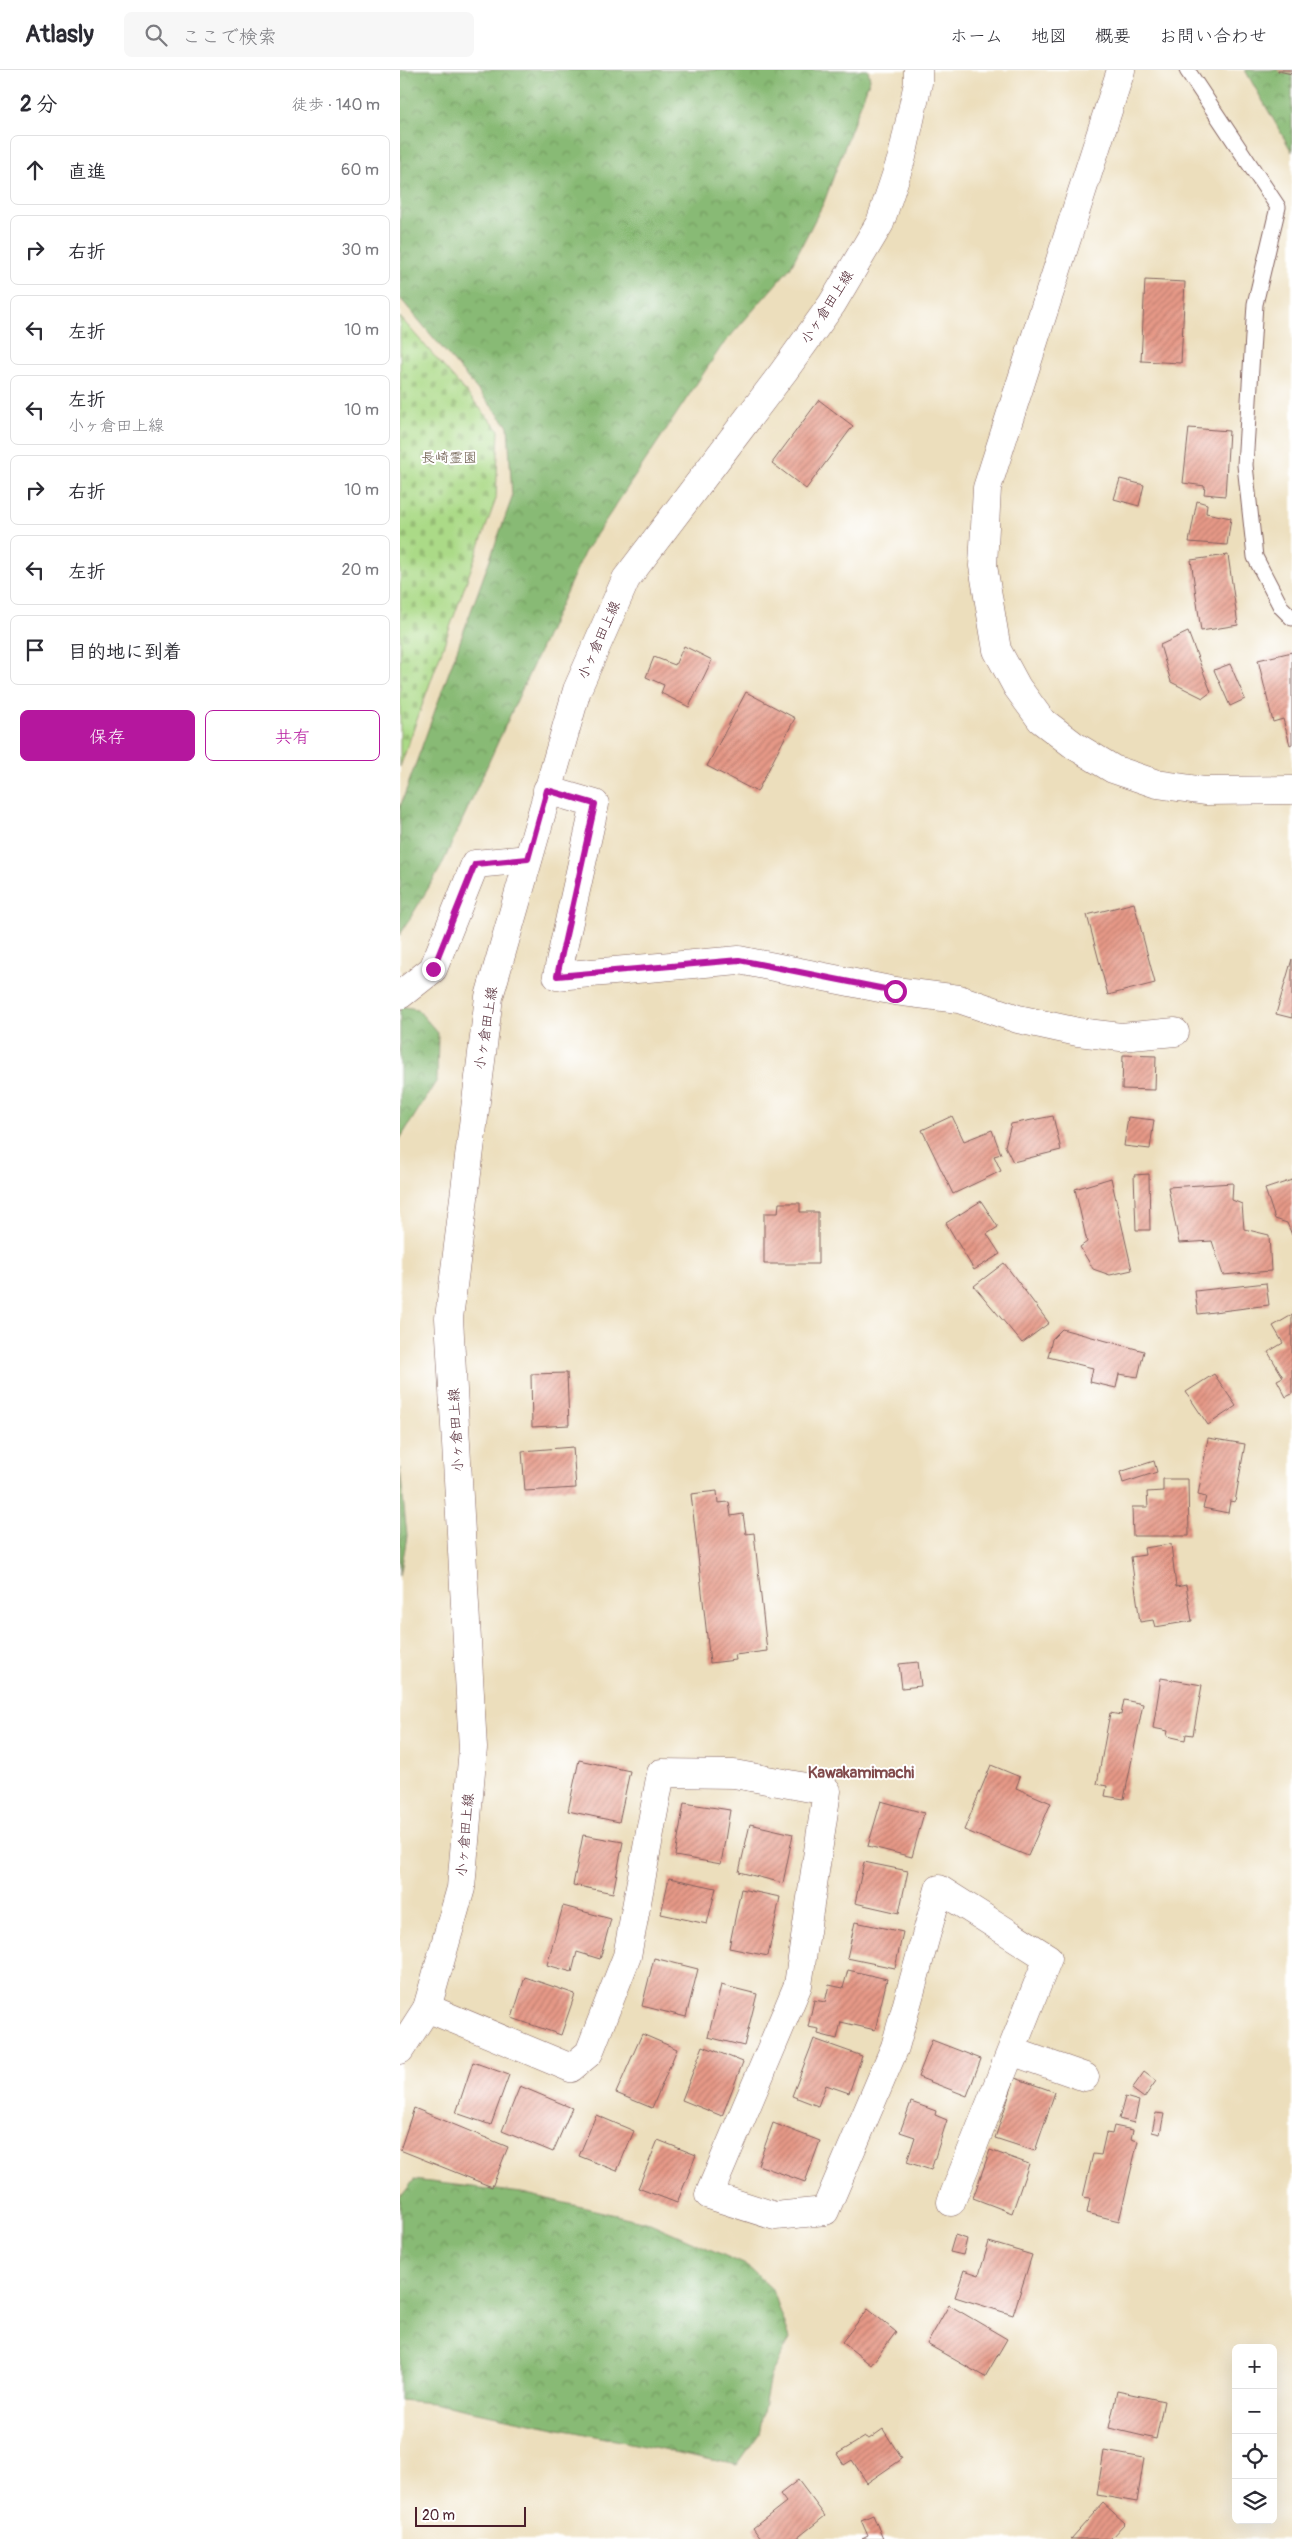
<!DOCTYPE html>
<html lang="ja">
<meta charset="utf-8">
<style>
:root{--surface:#fff;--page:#f7f7f7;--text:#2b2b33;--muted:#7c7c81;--line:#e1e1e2;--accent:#b5179e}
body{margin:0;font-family:Pangolin,"Klee One",sans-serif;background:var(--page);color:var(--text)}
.controls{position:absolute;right:15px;bottom:15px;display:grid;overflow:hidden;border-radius:8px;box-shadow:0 5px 20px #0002}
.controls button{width:45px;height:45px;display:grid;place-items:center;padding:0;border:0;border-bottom:1px solid var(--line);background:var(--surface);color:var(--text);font:25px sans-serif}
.scale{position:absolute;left:15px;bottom:12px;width:111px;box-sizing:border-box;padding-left:5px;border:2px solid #4a1f2b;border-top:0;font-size:14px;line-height:18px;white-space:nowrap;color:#4a1f2b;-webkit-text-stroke:4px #fff;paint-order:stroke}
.stop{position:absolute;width:15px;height:15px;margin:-11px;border:4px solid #b5179e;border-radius:50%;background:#fff}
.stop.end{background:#b5179e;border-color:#fff;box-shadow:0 1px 5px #0008}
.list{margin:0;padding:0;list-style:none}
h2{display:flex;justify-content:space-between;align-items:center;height:65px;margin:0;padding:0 20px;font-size:21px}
h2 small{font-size:16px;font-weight:400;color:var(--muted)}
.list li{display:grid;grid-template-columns:32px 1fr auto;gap:15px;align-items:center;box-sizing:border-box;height:70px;margin:0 10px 10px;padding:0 10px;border:1px solid var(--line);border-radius:8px}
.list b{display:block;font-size:19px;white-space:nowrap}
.list p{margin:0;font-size:16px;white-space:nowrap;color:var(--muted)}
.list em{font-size:16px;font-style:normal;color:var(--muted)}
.actions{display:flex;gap:10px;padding:15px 20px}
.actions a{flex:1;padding:11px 0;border:1px solid var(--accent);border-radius:8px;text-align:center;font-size:18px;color:var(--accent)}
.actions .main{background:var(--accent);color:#fff}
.icon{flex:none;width:28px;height:28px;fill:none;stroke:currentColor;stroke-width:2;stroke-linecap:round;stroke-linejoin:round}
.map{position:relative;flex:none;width:892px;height:2469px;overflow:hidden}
header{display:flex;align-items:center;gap:30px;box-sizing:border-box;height:70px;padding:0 25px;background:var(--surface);border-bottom:1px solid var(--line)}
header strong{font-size:24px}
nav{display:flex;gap:28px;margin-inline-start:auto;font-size:18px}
.search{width:350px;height:45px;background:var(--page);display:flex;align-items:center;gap:12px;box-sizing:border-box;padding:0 18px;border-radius:8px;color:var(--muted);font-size:19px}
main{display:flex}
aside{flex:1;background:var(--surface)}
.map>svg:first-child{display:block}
.forest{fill:url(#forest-crowns);stroke:#696c50}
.cemetery{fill:url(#cemetery-stones);stroke:#7a7c59}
.building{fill:url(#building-hatch)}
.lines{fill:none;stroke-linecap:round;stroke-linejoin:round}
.lane-casing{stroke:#83625e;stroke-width:17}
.street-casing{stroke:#83625e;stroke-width:29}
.secondary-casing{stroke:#83625e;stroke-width:29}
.lane{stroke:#fff;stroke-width:15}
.street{stroke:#fff;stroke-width:28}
.secondary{stroke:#fff;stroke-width:28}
.route{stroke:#b5179e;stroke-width:6}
.labels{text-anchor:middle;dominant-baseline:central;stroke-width:4;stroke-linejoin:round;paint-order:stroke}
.street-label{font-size:14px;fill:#4a1f2b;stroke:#fff}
.park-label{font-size:14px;fill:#675747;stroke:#fff}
.quarter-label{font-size:16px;font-weight:bold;fill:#814a4b;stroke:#fff}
</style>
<header>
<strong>Atlasly</strong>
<div class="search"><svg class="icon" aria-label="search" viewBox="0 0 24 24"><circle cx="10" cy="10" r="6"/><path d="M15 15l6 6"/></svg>ここで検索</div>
<nav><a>ホーム</a><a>地図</a><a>概要</a><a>お問い合わせ</a></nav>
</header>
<main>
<aside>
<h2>2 分<small>徒歩 · 140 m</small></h2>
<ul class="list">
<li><svg class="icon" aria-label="ahead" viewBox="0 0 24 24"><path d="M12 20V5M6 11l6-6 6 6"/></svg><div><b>直進</b></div><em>60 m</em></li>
<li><svg class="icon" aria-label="right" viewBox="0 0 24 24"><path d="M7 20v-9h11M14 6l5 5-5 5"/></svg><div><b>右折</b></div><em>30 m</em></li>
<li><svg class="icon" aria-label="left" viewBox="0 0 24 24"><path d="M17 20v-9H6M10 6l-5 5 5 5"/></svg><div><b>左折</b></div><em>10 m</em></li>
<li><svg class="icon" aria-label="left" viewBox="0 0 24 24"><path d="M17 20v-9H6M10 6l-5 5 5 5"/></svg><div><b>左折</b><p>小ヶ倉田上線</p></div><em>10 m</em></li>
<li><svg class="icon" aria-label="right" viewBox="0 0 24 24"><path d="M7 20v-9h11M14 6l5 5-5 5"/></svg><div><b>右折</b></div><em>10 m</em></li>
<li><svg class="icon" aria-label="left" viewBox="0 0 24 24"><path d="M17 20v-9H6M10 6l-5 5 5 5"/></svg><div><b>左折</b></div><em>20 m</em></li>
<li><svg class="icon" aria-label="arrive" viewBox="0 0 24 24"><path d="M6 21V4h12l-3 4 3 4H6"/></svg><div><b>目的地に到着</b></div></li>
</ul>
<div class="actions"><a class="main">保存</a><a>共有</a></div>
</aside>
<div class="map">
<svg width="892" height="2469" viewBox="0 0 892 2469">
<defs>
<pattern id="forest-crowns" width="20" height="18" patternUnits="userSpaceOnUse" patternTransform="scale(1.25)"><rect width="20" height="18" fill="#88ba74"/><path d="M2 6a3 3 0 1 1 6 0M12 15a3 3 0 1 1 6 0" fill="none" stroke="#71975f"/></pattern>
<pattern id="cemetery-stones" width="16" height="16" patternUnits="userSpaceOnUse" patternTransform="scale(1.25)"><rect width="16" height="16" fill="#abda87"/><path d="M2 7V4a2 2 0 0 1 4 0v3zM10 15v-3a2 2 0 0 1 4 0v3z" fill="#95bb75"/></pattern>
<pattern id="building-hatch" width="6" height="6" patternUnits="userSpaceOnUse" patternTransform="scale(1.25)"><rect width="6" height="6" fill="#e69987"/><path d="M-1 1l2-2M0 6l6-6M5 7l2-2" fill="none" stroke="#bc7c6f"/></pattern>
</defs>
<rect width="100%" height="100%" fill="#fff"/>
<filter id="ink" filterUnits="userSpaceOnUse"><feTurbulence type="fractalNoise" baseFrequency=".02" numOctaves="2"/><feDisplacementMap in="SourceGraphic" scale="10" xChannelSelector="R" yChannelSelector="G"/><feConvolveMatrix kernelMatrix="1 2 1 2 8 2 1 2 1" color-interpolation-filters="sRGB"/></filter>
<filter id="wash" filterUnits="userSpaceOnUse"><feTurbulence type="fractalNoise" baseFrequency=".0096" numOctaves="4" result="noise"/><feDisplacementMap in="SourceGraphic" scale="20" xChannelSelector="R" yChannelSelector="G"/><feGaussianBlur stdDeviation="1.12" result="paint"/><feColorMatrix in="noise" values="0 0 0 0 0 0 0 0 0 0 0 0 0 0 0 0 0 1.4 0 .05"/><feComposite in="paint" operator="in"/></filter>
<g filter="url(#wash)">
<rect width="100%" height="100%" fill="#ecdebc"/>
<!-- forest -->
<path class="forest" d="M 0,0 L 468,0 L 470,9 L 424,132 L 390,198 L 321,277 L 184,483 L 41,797 L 0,865 L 0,737 L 112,428 L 108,356 L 0,228 Z
M 845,0 L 892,0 L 892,82 Z
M 0,936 L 17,939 L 38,963 L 37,1010 L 0,1069 Z
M 0,1398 L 7,1466 L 0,1506 Z
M 14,2110 L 122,2123 L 250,2153 L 346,2195 L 373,2220 L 390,2269 L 370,2306 L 359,2364 L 337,2395 L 33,2333 L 0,2330 L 0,2128 Z"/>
<!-- cemetery -->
<path class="cemetery" d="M 0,247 L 99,360 L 96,429 L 0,697 Z"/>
<g id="blocks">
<!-- building -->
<path class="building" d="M 878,0 L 892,0 L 892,4 L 878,1 Z
M 745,210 L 785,212 L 781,293 L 741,291 Z
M 419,330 L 453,356 L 406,419 L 372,393 Z
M 789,358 L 829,361 L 825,426 L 804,424 L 805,416 L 783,413 Z
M 720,409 L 744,415 L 739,436 L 714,429 Z
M 797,431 L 807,434 L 806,443 L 831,448 L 827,475 L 789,472 Z
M 828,485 L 838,555 L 801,561 L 791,490 Z
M 788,562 L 811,622 L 803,628 L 771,612 L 760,575 Z
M 284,576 L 312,590 L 289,637 L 261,623 L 264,615 L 246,607 L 254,587 L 275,595 Z
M 892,582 L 892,674 L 890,675 L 883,649 L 873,652 L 858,590 Z
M 830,594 L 845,629 L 830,636 L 814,600 Z
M 346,622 L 395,648 L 357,722 L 307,696 Z
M 734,833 L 755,913 L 708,925 L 687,845 Z
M 892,889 L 892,948 L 876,944 Z
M 723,985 L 756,986 L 755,1020 L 722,1019 Z
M 552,1046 L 564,1071 L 592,1060 L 601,1084 L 594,1086 L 601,1101 L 553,1124 L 522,1060 Z
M 653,1046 L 661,1080 L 613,1092 L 605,1076 L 611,1054 Z
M 728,1047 L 754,1050 L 750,1079 L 724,1076 Z
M 749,1104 L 750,1160 L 736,1160 L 734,1105 Z
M 711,1108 L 732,1200 L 710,1205 L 693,1199 L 680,1177 L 687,1172 L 675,1119 Z
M 892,1110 L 892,1165 L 887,1153 L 875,1149 L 865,1119 Z
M 833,1113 L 832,1130 L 842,1134 L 844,1159 L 869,1165 L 871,1201 L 823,1205 L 812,1171 L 779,1173 L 768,1117 Z
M 581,1131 L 598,1157 L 587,1164 L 600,1184 L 574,1200 L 546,1153 Z
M 379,1133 L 400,1133 L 400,1142 L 418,1142 L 418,1194 L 364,1194 L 364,1143 L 378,1143 Z
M 604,1193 L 649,1253 L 622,1273 L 574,1216 Z
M 866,1213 L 869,1235 L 798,1244 L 795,1221 Z
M 892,1245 L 892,1324 L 886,1327 L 877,1310 L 883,1307 L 868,1282 L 883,1273 L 873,1256 Z
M 662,1259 L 744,1281 L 738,1307 L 719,1304 L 716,1318 L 690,1312 L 693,1298 L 648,1287 L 652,1269 Z
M 167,1303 L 169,1355 L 132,1357 L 131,1304 Z
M 814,1304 L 836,1336 L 808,1355 L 786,1322 Z
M 808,1368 L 845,1374 L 835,1432 L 830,1431 L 828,1443 L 803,1438 L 806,1427 L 798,1425 Z
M 173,1377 L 176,1418 L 125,1421 L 122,1381 Z
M 754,1391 L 757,1402 L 723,1413 L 720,1402 Z
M 763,1409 L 788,1409 L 789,1466 L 733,1466 L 732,1437 L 748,1437 L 747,1422 L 763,1421 Z
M 317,1421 L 318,1433 L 329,1432 L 331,1446 L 343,1444 L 346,1464 L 354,1463 L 367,1581 L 335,1585 L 336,1590 L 310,1593 L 291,1424 Z
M 771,1474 L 776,1517 L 786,1515 L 792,1551 L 755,1557 L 753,1550 L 740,1552 L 731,1487 L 745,1485 L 744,1478 Z
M 518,1592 L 521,1616 L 502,1618 L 499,1594 Z
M 761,1608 L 802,1615 L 793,1665 L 786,1664 L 785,1670 L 767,1666 L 768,1661 L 753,1658 Z
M 724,1630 L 743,1634 L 724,1729 L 705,1726 L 707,1716 L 697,1714 L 710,1643 L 721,1645 Z
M 179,1690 L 230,1701 L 219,1752 L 168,1741 Z
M 591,1695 L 620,1707 L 616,1718 L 651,1733 L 628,1786 L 564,1760 Z
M 481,1731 L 524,1743 L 512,1787 L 468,1776 Z
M 284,1733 L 330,1740 L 321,1794 L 275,1786 Z
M 350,1754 L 393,1764 L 383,1813 L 339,1802 Z
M 183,1765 L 223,1772 L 213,1823 L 173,1815 Z
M 464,1792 L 508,1801 L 499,1843 L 455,1833 Z
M 269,1808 L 316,1818 L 307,1854 L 261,1844 Z
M 341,1819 L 380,1827 L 368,1886 L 329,1878 Z
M 163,1836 L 211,1849 L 200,1889 L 177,1882 L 172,1902 L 147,1895 Z
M 455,1852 L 503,1862 L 495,1898 L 447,1888 Z
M 254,1888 L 298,1899 L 286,1947 L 242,1936 Z
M 448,1900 L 487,1909 L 475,1960 L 441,1952 L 437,1969 L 418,1964 L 419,1959 L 408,1957 L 414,1930 L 425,1932 L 429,1915 L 443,1918 Z
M 125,1907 L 175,1924 L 161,1965 L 112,1948 Z
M 321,1915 L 357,1924 L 344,1976 L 308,1967 Z
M 242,1964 L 277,1979 L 252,2038 L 216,2023 Z
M 414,1969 L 462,1986 L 449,2023 L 426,2015 L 418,2036 L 392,2026 Z
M 532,1970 L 581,1989 L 567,2026 L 518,2007 Z
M 303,1976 L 343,1992 L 322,2046 L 282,2030 Z
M 73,1992 L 109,2005 L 91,2055 L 56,2043 Z
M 744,2002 L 756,2011 L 744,2028 L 732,2019 Z
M 615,2008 L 655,2022 L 635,2081 L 595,2068 Z
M 120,2016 L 172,2038 L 153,2082 L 102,2061 Z
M 725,2027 L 739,2031 L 734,2053 L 719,2049 Z
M 511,2032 L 536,2041 L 535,2045 L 547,2050 L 531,2100 L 507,2092 L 515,2067 L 500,2062 Z
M 14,2038 L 108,2077 L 92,2117 L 0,2080 Z
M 756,2043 L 764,2044 L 760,2064 L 752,2062 Z
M 196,2045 L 234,2061 L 217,2101 L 179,2086 Z
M 373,2053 L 420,2071 L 405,2112 L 358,2095 Z
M 714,2056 L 733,2060 L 731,2069 L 738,2071 L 719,2151 L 687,2143 L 690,2128 L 683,2127 L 693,2084 L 701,2085 L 706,2063 L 712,2064 Z
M 258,2070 L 296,2085 L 277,2133 L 238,2118 Z
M 590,2080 L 629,2094 L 612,2143 L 573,2128 Z
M 555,2165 L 567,2169 L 563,2185 L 550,2182 Z
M 589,2172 L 632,2185 L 613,2245 L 555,2227 L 564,2200 L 579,2205 Z
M 549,2235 L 607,2269 L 585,2307 L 527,2274 Z
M 468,2239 L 496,2262 L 471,2295 L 442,2272 Z
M 717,2321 L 764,2331 L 756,2369 L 709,2358 Z
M 483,2359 L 502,2389 L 467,2413 L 452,2390 L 444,2395 L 437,2384 L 465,2367 L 469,2369 Z
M 704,2381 L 744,2388 L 737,2432 L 697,2425 Z
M 398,2410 L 425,2446 L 396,2469 L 361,2469 L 353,2458 L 386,2432 L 380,2424 Z
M 703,2433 L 725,2453 L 710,2469 L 671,2469 Z
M 473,2445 L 483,2469 L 462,2469 L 468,2466 L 461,2450 Z"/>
</g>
</g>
<g filter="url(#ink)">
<use href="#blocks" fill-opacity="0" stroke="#83625e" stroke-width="1"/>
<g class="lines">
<defs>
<path id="lane" d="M 787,0 L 878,137 L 855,234 L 845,395 L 855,487 L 881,537 L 892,548"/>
<path id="street" d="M 147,720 L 195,734 L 157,906 L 339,890 L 495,921 L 559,929 L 618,949 L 678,962 L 721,967 L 775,962
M 0,925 L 33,899 L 75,794 L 128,789
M 27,1938 L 171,1998 L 189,1983 L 227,1886 L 261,1703 L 334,1704 L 427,1721 L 398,1915 L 309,2125 L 375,2146 L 425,2141 L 495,1977 L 539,1819 L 648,1888 L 551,2132
M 611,1981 L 685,2007"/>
<path id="secondary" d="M 721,0 L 587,418 L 583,496 L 597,580 L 617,617 L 641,650 L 675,676 L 713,699 L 757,714 L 805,721 L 892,720
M 0,1980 L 27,1938 L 61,1818 L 73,1678 L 49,1248 L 89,927 L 177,620 L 226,509 L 384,301 L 432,234 L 480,153 L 502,87 L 518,13 L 518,0"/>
</defs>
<!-- lane casing -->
<use href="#lane" class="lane-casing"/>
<!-- street casing -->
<use href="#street" class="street-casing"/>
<!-- secondary casing -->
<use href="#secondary" class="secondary-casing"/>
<!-- lane -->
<use href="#lane" class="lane"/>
<!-- street -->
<use href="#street" class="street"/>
<!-- secondary -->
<use href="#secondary" class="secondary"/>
</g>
</g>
<g class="lines" filter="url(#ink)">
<!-- route -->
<path class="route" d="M 33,899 L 75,794 L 128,789 L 147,720 L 195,734 L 157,906 L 339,890 L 495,921"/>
</g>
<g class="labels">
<!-- street labels -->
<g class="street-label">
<text transform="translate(427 237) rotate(-57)">小ヶ倉田上線</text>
<text transform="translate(199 570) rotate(-66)">小ヶ倉田上線</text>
<text transform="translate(86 958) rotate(-81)">小ヶ倉田上線</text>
<text transform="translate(56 1360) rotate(-93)">小ヶ倉田上線</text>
<text transform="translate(65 1765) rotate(-85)">小ヶ倉田上線</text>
</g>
<!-- park labels -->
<g class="park-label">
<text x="49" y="387">長崎霊園</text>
</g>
<!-- quarter labels -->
<g class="quarter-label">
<text x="461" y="1703">Kawakamimachi</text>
</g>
</g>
</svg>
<div class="controls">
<button>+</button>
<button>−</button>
<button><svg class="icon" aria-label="locate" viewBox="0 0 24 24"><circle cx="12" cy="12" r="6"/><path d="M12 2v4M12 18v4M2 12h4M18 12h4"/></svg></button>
<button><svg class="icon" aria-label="layers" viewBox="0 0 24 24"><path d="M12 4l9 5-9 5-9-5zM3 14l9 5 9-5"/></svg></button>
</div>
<div class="scale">20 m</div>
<div class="stop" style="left:495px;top:921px"></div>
<div class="stop end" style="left:33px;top:899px"></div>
</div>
</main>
